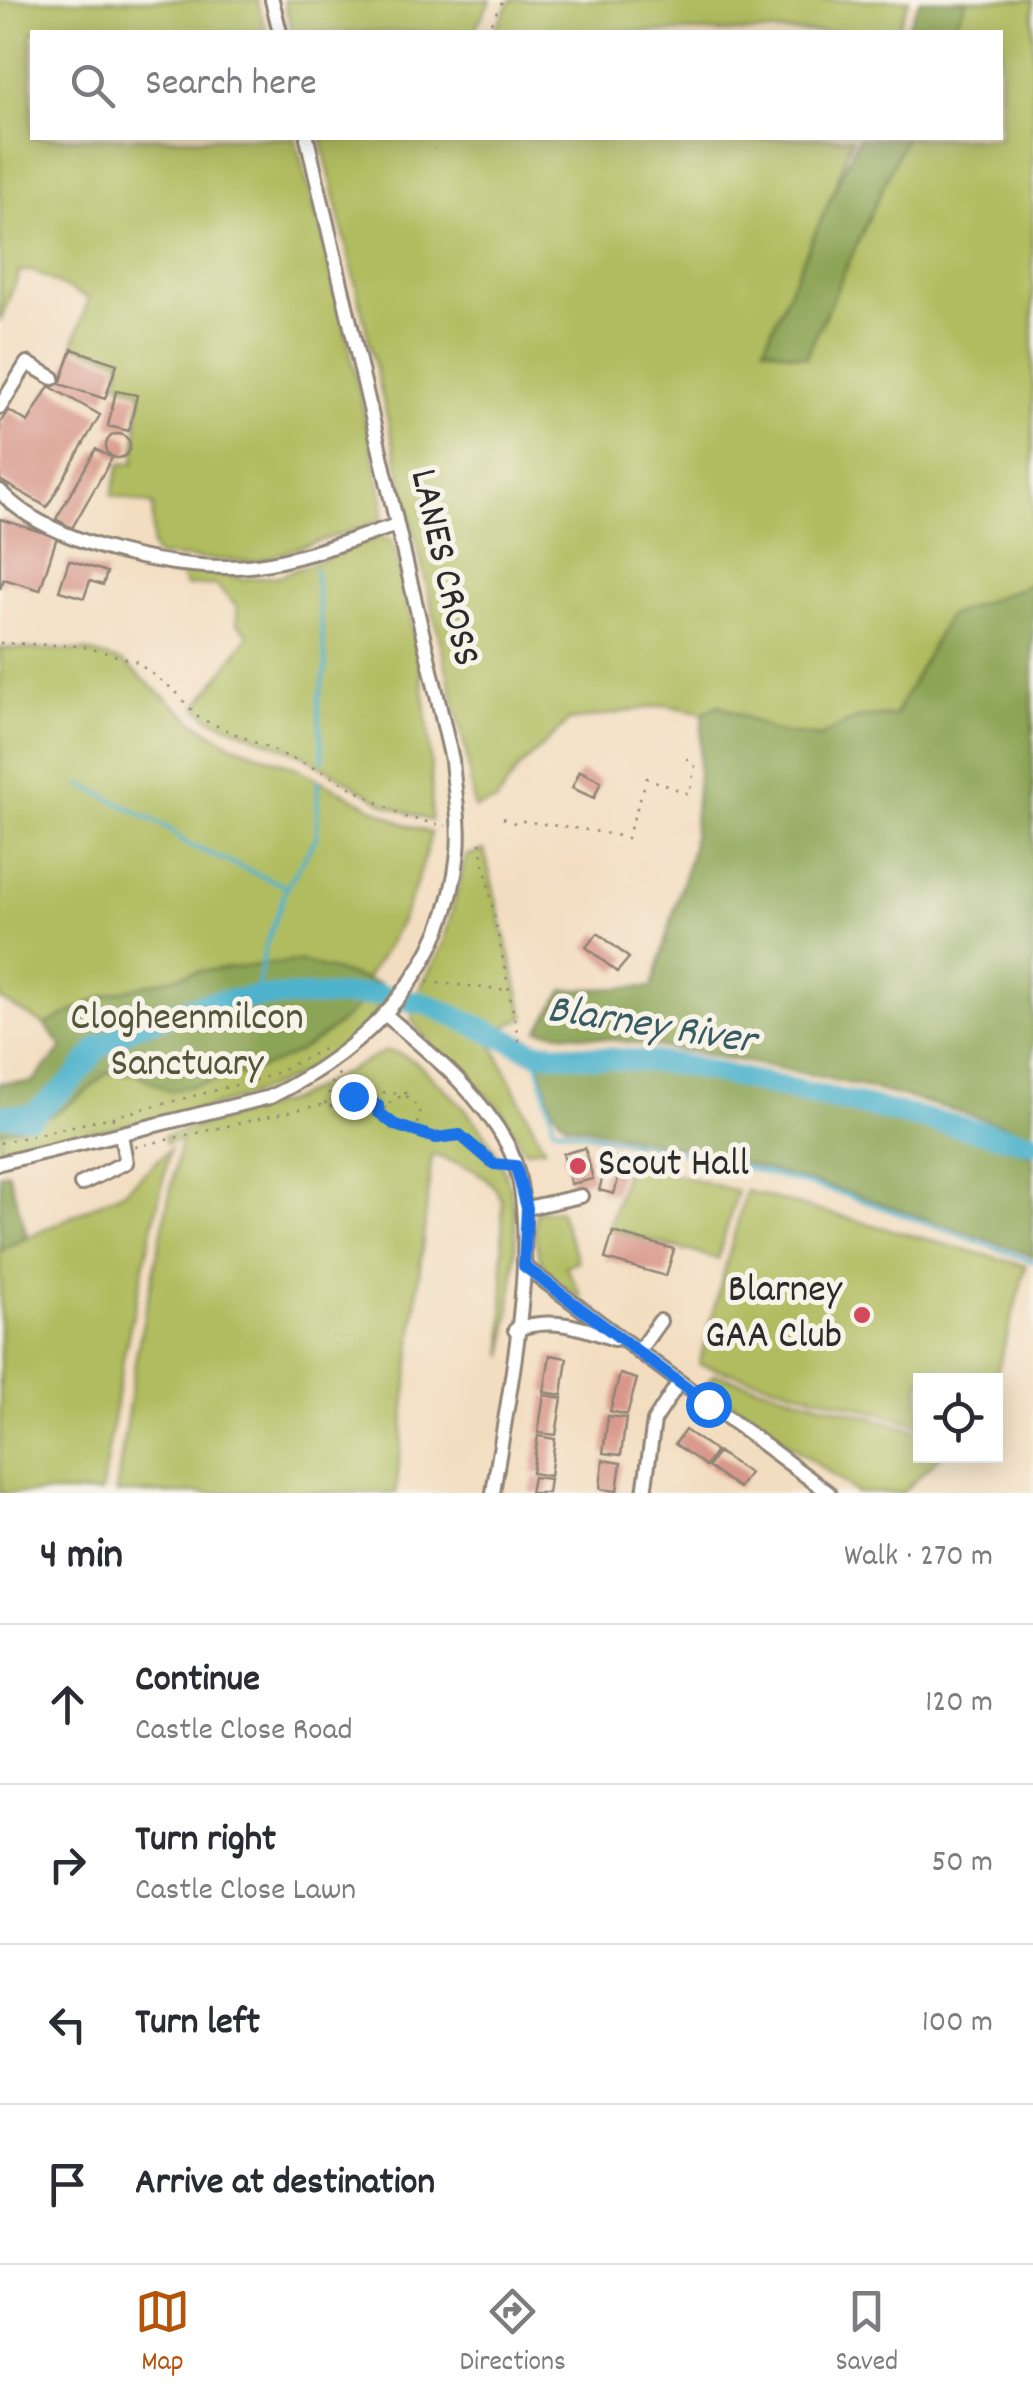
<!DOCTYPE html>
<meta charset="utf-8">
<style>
:root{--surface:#fff;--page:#f7f7f7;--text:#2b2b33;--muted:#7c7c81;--line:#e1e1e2;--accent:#b45309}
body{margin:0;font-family:Dekko,sans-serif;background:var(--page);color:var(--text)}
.controls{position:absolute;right:30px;bottom:30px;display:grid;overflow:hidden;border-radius:0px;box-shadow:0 5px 25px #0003}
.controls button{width:90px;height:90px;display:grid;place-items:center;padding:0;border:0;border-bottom:2px solid var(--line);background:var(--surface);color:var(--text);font:50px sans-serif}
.stop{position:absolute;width:30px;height:30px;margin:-22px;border:8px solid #1a73e8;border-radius:50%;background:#fff}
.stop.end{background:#1a73e8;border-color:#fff;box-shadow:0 2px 10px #0008}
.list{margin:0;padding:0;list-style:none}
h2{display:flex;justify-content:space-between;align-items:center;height:130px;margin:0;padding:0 40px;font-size:42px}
h2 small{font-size:32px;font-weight:400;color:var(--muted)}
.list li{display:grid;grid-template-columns:65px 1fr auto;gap:30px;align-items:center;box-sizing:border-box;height:160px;padding:0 40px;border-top:2px solid var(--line)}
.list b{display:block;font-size:38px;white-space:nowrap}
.list p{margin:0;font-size:32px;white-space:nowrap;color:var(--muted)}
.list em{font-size:32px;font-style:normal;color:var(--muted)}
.icon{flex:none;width:55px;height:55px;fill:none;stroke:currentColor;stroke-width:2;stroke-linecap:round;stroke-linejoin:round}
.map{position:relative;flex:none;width:1033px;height:1493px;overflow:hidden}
.search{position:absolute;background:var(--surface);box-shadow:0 5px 25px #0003;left:30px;right:30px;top:30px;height:110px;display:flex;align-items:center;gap:25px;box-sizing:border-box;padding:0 35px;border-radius:0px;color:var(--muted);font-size:38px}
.sheet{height:770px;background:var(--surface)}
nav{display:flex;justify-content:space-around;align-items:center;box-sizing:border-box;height:140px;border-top:2px solid var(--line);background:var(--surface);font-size:28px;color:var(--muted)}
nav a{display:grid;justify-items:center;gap:5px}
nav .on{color:var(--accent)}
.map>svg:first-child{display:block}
.green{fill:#b0bc5e;stroke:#6e7444;stroke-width:2.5}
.forest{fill:#8ca455;stroke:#5c6840;stroke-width:2.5}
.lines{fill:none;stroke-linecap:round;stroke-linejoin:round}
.stream{stroke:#4db3cc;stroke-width:4}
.river{stroke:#4db3cc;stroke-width:22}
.building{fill:#d8978a}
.minor-casing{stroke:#8f8476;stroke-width:18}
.path{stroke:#8f8476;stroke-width:2.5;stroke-dasharray:2.5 8;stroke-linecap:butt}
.minor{stroke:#fff;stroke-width:12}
.route{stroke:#1a73e8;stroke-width:12}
.poi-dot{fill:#d1495b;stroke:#f7f3e8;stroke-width:4}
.labels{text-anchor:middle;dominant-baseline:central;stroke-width:10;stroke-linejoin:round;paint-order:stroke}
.street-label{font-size:40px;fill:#2b2b2b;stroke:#f7f3e8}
.park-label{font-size:40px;fill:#53563a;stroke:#f7f3e8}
.poi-label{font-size:40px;fill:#2b2b2b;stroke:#f7f3e8;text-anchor:start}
.water-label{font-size:42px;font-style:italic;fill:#375b63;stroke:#f7f3e8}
</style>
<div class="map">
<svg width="1033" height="1493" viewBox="0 0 1033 1493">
<rect width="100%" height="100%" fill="#f7f3e8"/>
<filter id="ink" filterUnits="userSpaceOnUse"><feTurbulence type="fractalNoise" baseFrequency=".01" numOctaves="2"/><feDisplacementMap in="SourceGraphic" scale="20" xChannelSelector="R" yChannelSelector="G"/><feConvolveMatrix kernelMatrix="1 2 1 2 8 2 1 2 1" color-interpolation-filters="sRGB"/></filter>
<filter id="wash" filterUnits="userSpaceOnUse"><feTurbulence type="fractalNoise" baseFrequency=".0048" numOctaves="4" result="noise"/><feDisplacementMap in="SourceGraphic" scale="40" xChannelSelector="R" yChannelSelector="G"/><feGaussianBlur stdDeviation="2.25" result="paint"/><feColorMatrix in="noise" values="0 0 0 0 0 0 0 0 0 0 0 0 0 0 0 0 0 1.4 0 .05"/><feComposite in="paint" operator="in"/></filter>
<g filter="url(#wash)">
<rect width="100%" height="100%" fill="#f3ddc0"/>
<!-- green -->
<path class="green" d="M 0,0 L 257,0 L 266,32 L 32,32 L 32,138 L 295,138 L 336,288 L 383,499 L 382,521 L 255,562 L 156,556 L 152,546 L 153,505 L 112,495 L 120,464 L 134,463 L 141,392 L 118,383 L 121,360 L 73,345 L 89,299 L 32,271 L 20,271 L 0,321 Z
M 284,0 L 491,0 L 473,32 L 292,32 Z
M 511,0 L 909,0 L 896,32 L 493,32 Z
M 967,0 L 1033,0 L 1033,583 L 948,616 L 895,715 L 858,718 L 819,737 L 774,731 L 719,705 L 703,713 L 666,705 L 569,721 L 518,769 L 496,802 L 474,808 L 466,751 L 321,138 L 852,138 L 832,195 L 764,347 L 806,357 L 905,138 L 1000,138 L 1000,32 L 952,32 Z
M 380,537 L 393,541 C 415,634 435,724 431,821 L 387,805 L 305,756 L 209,718 L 197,707 L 249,635 L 237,623 L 237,607 L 216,585 L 186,586 L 180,575 L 165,575 L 160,565 L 246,579 L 279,576 Z
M 0,648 L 86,651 L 123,662 L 193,721 L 228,743 L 292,766 L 402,823 L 431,833 C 416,894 401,929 365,980 L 380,984 C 379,993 379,1006 376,1014 C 372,1022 360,1030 354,1036 C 261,1121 115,1118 0,1153 L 0,1083 L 31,1083 L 63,1048 L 45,1025 L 0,999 Z
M 484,850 L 525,1017 L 488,1035 L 544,1148 L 524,1150 L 500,1107 L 438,1053 L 412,1021 L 413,1001 L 443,945 L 466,856 Z
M 386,1051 C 410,1052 426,1072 443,1087 C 538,1173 517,1243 504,1357 L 502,1200 C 489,1170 461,1164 432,1155 L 396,1493 L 116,1493 L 136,1356 L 181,1140 L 166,1143 L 164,1136 L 294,1099 Z
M 170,1149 L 124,1354 L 101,1493 L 0,1493 L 0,1251 L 125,1191 Z
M 628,1161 L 737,1191 L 718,1259 L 609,1229 Z
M 746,1191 L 1026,1266 L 995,1380 L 920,1380 L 920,1424 L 699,1364 Z
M 559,1210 L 578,1261 L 566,1266 L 582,1297 C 543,1280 531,1252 536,1212 Z
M 714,1374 L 920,1431 L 920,1456 L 941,1456 L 902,1493 L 857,1493 L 706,1384 Z"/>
<!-- forest -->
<path class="forest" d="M 920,0 L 967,0 L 952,32 L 905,32 Z
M 858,138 L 905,138 L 806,357 L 764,347 Z
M 1033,583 L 1033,1134 C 871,1082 707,1050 538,1030 L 564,990 L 652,987 L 692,849 L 703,713 L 719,705 L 774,731 L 819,737 L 858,718 L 895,715 L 948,616 Z
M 300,961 L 380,984 C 310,1059 267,1071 169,1091 L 137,1074 L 108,1072 C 75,1104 46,1124 0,1131 L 0,1083 L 31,1083 L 63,1048 L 45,1025 L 104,996 L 198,971 Z
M 547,1056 L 806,1092 L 896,1120 L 1019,1150 L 1033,1156 L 1033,1256 L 854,1194 L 696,1150 L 566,1124 L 554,1111 L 540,1066 Z
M 8,1172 L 27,1235 L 0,1251 L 0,1174 Z"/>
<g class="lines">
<!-- stream -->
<path class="stream" d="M 315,570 L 326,667 L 318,703 L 323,761
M 81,784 L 168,828 L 187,844 L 287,887
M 256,997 L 265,948 L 287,887 L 317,836 L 318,780
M 535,1052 L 554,1127 L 694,1154 L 846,1195 L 1033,1261"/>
<!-- river -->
<path class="river" d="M 0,1115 L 32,1116 L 74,1079 L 98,1048 L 133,1027 L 206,1003 L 256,997 L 379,995 L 427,1004 L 535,1052 L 677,1064 L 1033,1143"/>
</g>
<g id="blocks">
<!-- building -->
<path class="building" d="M 72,349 L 117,364 L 105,399 L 60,384 Z
M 49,386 L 100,415 L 47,507 L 0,480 L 0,423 L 8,410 L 28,422 Z
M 116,391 L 137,395 L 129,431 L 108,426 Z
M106 446a12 12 0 1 1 24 0a12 12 0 1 1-24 0Z
M 96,449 L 112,458 L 72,528 L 56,519 Z
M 0,519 L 57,537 L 40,590 L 4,579 L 0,589 Z
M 69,560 L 107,572 L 103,585 L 90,581 L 84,598 L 59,591 Z
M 580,771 L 601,781 L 594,798 L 572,788 Z
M 598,933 L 629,958 L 617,972 L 586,947 Z
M 585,1148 L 593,1179 L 571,1184 L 563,1154 Z
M 609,1156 L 623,1160 L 614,1194 L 599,1190 Z
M 613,1232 L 674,1249 L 666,1276 L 605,1259 Z
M 550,1355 L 567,1358 L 562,1395 L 544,1392 Z
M 620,1374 L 637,1379 L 627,1415 L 610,1411 Z
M 544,1395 L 562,1398 L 556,1435 L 538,1433 Z
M 608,1416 L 626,1418 L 621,1455 L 603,1453 Z
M 685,1430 L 716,1451 L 706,1466 L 675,1444 Z
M 538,1436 L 555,1439 L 550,1476 L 532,1473 Z
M 718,1452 L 749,1473 L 739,1488 L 708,1467 Z
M 603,1460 L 621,1463 L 617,1491 L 600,1489 Z
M 533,1477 L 550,1479 L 548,1493 L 530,1493 Z"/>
</g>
</g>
<g filter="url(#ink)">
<use href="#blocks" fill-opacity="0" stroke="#8f8476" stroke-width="2.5"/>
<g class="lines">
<defs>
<path id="minor" d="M 272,0 L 280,32
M 0,407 L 27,363 L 53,378
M 0,491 C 47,546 188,575 257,565 C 304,559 352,539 397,525
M 386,1015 C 430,1053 479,1092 507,1144 C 548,1220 506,1405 493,1493
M 0,1163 L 270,1097 C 370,1048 447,967 458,852 C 461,822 454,790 452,760 L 307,138
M 81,1184 L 126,1162 L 121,1134
M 527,1208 L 581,1196
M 524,1266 L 829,1493
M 515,1330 C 548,1316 582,1327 614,1339
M 638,1352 L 660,1321
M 644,1493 L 654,1421 L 679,1382"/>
</defs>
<!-- minor casing -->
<use href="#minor" class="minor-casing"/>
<!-- path -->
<path class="path" d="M 486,32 L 503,0
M 433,138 L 434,149
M 0,643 L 81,646 L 135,661 L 175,691 L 199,718 L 323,772 L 404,817 L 446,826
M 503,818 L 517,824 L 524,821 C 560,827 592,829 627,838 L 647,778 L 689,794 L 695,766 L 685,757
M 480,843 L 520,1047
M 427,982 L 509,990
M 370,1092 L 360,1103 L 354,1102 L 355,1090 L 361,1087 L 370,1092 L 407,1093 L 385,1105
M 406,1096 L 420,1109 L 416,1130
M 325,1104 L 333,1081 L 344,1068
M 377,1108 L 385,1105 L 385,1112
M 112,1117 L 267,1077 L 328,1047
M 0,1143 L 112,1117 L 116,1124
M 135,1147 L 319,1105 L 376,1110 L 395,1125 L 435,1139 L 460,1135 L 500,1166"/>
<!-- minor -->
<use href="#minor" class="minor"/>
</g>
</g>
<g class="lines" filter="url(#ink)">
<!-- route -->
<path class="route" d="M 353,1096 L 354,1102 L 365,1100 L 378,1105 L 378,1112 L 395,1125 L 436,1138 L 460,1135 L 494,1164 L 516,1166 L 527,1208 L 524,1266 L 708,1404"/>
</g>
<!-- markers -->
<g class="poi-dot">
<circle cx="578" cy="1166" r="10"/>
<circle cx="862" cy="1315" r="10"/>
</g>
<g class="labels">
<!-- street labels -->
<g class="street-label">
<text transform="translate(442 568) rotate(77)">LANES CROSS</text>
</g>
<!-- park labels -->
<g class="park-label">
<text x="187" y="1020">Clogheenmilcon<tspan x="187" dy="46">Sanctuary</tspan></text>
</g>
<!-- poi labels -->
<g class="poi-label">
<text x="598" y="1166">Scout Hall</text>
<text x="842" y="1292" text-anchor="end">Blarney<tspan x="842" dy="46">GAA Club</tspan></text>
</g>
<!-- water labels -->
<g class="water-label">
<text transform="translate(651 1028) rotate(9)">Blarney River</text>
</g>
</g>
</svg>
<div class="controls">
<button><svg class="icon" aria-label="locate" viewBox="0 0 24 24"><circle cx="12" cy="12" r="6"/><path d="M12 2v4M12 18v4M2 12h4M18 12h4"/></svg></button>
</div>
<div class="stop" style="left:708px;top:1404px"></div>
<div class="stop end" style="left:353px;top:1096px"></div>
<div class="search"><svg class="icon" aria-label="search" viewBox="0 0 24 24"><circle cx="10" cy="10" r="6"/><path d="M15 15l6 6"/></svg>Search here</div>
</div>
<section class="sheet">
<h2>4 min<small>Walk · 270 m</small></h2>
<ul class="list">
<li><svg class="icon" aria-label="ahead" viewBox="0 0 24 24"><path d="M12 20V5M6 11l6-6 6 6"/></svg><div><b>Continue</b><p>Castle Close Road</p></div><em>120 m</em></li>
<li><svg class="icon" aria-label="right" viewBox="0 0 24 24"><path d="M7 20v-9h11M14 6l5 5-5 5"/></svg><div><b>Turn right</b><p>Castle Close Lawn</p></div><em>50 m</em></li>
<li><svg class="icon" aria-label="left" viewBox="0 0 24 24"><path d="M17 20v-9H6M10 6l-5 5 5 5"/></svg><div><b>Turn left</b></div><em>100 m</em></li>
<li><svg class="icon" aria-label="arrive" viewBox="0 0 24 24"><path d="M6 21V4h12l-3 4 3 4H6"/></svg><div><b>Arrive at destination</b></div></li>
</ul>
</section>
<nav>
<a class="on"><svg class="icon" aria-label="map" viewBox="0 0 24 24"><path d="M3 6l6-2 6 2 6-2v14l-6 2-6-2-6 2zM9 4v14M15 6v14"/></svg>Map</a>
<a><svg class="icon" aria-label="directions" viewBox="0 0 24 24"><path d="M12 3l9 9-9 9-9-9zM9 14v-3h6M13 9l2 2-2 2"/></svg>Directions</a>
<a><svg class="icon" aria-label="saved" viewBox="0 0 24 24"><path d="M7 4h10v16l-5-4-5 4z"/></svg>Saved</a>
</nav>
